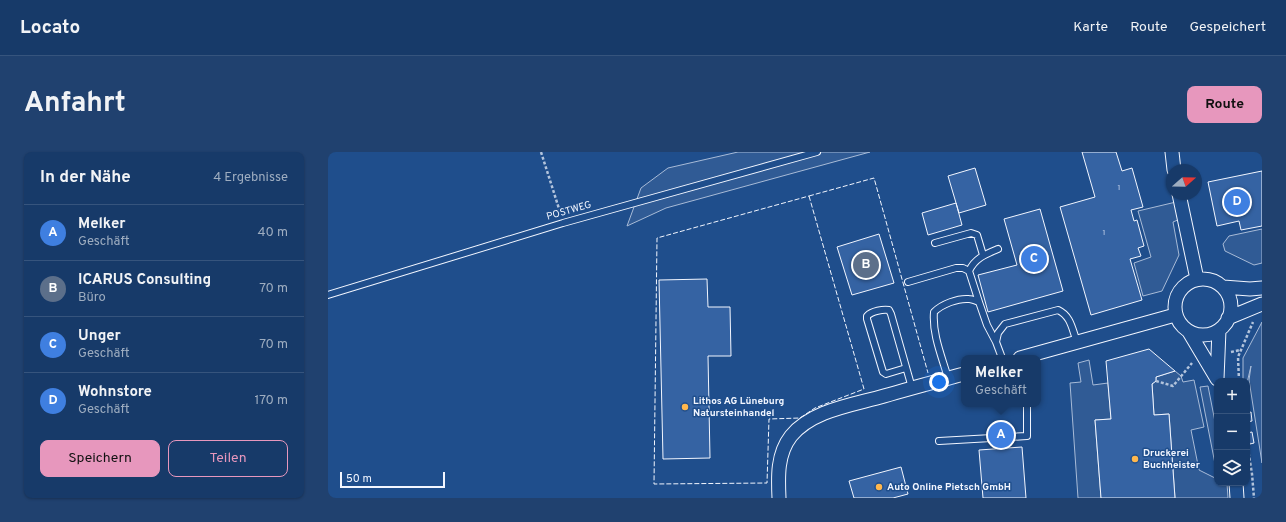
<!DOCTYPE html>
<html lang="de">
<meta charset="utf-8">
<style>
:root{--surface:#173a69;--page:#20416f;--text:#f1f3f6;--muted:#9eadc0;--line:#36547d;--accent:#e797bd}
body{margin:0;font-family:Overpass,sans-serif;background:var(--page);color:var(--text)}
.controls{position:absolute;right:12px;bottom:12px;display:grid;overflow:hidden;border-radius:8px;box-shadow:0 1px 3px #0004}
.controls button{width:36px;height:36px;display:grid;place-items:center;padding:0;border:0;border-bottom:1px solid var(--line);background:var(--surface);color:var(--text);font:20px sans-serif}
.compass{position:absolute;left:838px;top:12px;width:36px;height:36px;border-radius:50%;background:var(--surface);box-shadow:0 1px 3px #0004;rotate:70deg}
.scale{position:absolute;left:12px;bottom:10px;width:105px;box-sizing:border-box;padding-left:4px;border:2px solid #f2f6ff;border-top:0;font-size:11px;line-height:14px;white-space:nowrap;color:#f2f6ff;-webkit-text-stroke:3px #1f4e8c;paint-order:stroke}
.you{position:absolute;left:611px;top:230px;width:14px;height:14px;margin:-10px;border:3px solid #fff;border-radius:50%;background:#1a73e8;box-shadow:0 0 0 6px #1a73e833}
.badge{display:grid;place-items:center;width:26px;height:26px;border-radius:50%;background:var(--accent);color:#fff;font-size:13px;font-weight:700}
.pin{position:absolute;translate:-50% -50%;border:2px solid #fff;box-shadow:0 1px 4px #0006}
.popup{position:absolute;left:633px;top:203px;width:80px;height:52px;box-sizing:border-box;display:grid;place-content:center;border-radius:8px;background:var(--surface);filter:drop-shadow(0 1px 3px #0005);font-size:13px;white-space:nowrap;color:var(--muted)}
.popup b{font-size:15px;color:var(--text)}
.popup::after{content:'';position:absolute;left:50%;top:100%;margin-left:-8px;border:8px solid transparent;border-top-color:var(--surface)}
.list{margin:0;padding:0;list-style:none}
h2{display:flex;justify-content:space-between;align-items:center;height:52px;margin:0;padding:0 16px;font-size:17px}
h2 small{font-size:13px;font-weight:400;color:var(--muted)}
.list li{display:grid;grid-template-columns:26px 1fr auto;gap:12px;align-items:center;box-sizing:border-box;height:56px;padding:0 16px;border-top:1px solid var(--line)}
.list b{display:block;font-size:15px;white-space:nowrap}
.list p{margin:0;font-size:13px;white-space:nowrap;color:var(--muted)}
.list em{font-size:13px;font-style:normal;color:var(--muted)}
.actions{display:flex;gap:8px;padding:12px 16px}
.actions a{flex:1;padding:9px 0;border:1px solid var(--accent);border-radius:8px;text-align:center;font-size:14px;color:var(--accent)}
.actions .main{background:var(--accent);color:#111}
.icon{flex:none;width:22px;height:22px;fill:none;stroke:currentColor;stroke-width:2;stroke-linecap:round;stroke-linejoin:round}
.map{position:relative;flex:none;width:934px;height:346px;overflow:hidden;border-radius:8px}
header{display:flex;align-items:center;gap:24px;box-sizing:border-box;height:56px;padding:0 20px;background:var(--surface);border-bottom:1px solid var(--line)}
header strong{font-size:19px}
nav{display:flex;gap:22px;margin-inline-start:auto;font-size:14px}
.intro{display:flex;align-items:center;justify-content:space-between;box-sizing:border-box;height:96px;padding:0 24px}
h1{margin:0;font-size:28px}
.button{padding:10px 18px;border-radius:8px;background:var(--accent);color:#111;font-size:14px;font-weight:700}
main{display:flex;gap:24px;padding:0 24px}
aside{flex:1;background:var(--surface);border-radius:8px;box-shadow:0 1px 3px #0004}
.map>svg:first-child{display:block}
.built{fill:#305b95;stroke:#a8bbd7}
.building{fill:#3563a3;stroke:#f2f6ff}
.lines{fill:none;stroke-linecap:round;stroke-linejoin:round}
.lane-casing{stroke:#f2f6ff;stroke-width:8}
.street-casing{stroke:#f2f6ff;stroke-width:15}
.path{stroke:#b3c4dc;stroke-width:2.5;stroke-dasharray:3 2;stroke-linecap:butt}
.lane{stroke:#1f4e8c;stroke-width:6}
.street{stroke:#1f4e8c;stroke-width:13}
.fence{stroke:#f2f6ff;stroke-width:1;stroke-dasharray:5 2;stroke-linecap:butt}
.poi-dot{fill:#ffb74d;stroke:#1f4e8c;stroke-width:1.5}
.labels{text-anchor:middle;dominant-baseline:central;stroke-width:3;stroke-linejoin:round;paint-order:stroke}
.number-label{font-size:8px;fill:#c3d1e8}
.street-label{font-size:10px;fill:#f2f6ff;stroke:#1f4e8c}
.poi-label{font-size:10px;font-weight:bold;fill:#f2f6ff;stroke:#1f4e8c;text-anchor:start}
</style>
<header>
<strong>Locato</strong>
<nav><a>Karte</a><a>Route</a><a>Gespeichert</a></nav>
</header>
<div class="intro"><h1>Anfahrt</h1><a class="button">Route</a></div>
<main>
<aside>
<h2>In der Nähe<small>4 Ergebnisse</small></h2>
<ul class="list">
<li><span class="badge" style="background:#3f7fe0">A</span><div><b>Melker</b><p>Geschäft</p></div><em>40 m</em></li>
<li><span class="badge" style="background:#5c6f8a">B</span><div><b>ICARUS Consulting</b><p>Büro</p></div><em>70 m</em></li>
<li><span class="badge" style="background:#3f7fe0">C</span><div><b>Unger</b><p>Geschäft</p></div><em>70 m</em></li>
<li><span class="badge" style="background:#3f7fe0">D</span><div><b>Wohnstore</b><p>Geschäft</p></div><em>170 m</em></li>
</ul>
<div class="actions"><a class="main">Speichern</a><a>Teilen</a></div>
</aside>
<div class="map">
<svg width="934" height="346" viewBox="0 0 934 346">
<rect width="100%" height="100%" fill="#1f4e8c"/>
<!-- built -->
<path class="built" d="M 410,0 L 542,0 L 338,56 L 299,74 L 313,36 L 340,16 Z
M 848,50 L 852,67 L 845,70 L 851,103 L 834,139 L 815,144 L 806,111 L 823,105 L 810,59 Z
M 934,77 L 934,111 L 926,113 L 897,99 L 895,92 L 901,84 Z
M 934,170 L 934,311 L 921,228 L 923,214 L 919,231 L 919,229 L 915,229 L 915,206 Z
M 761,208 L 765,233 L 780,231 L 783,267 L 767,268 L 773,346 L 750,346 L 742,231 L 753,230 L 750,211 Z
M 847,219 L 853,224 L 855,230 L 866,228 L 876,275 L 863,278 L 871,318 L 889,327 L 889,331 L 899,331 L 900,346 L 847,346 L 841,262 L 826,263 L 824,232 L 828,229 L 828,225 Z
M 880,234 L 889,280 L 889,322 L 872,235 Z"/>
<!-- building -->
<path class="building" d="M 754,0 L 788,0 L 794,19 L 804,16 L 815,55 L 803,58 L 806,69 L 809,68 L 816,94 L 810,96 L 813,104 L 802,107 L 814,148 L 763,163 L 732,55 L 767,45 Z
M 647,16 L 658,53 L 631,61 L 620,24 Z
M 934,19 L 934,74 L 913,78 L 911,69 L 889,74 L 880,30 Z
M 628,51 L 634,73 L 600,83 L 594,61 Z
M 712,57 L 735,139 L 660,160 L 650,123 L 689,113 L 676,67 Z
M 551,82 L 566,131 L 524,143 L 509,95 Z
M 379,127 L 380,155 L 402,155 L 403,204 L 380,204 L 382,306 L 335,307 L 331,128 Z
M 821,197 L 847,219 L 828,225 L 828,229 L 824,232 L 826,263 L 841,262 L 847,346 L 773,346 L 767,268 L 783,267 L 778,209 Z
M 923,260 L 924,269 L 919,270 L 919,261 Z
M 924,280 L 926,291 L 922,292 L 919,281 Z
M 694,295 L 698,346 L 655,346 L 651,298 Z
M 573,315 L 580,342 L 565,346 L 526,346 L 521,329 Z"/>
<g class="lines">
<defs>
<path id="lane" d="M 607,91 L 643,81 L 649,83 L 655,103
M 580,130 L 628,116 L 635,116 L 641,119
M 0,143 L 235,71 L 489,0
M 651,150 L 641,119 C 647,106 658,102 670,97
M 674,206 L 668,190 L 670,181 L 677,172 L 730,158 C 743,164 744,177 749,190
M 578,216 L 558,222 L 555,220 L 539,167 L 539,164 C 544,159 555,157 561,158 L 563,162 L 584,236
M 620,226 C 614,205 604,182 606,160 C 614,152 630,146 641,147 C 644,147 648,149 651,150 L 659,173 L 668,190
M 611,289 L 699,284 L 699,252"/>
<path id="street" d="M 844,0 L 846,18
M 851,42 L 869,127
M847 155a28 28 0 1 1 56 0a28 28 0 1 1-56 0Z
M 895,135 L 922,137 L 934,136
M 900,166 L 934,152
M 861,180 L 889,227 L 891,178
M 692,206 L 847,163
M 908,331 L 909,346
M 451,346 C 450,325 449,302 463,284 C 484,258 525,253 556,244 C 583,236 610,229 636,222"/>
</defs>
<!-- lane casing -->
<use href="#lane" class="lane-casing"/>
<!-- street casing -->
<use href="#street" class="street-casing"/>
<!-- path -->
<path class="path" d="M 213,0 L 233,63
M 903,200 L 912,198
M 828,229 L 845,234 L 864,211
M 911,229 L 910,205 L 925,170
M 919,291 L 924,322 L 926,346"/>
<!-- lane -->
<use href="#lane" class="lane"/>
<!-- street -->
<use href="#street" class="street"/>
<!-- fence -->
<path class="fence" d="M 481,44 L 536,237 L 487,256 L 472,266 L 441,267 L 439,331 L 326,332 L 329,86 Z
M 481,44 L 546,26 L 600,221"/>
</g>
<!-- markers -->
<g class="poi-dot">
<circle cx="357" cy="255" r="4"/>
<circle cx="807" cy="307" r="4"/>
<circle cx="551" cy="335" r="4"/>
</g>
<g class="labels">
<!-- number labels -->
<g class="number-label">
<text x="791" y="36">1</text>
<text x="776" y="81">1</text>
</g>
<!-- street labels -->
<g class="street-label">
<text transform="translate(241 59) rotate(-16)">POSTWEG</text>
</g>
<!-- poi labels -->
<g class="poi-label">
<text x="365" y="249">Lithos AG Lüneburg<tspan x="365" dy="12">Natursteinhandel</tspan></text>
<text x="815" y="301">Druckerei<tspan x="815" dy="12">Buchheister</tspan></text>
<text x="559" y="335">Auto Online Pietsch GmbH</text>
</g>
</g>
</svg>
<div class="controls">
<button>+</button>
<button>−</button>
<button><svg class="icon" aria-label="layers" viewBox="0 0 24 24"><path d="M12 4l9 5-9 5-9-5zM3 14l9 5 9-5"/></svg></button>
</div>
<svg class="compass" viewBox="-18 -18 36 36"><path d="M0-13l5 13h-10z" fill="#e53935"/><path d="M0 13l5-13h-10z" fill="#9eadc0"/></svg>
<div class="scale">50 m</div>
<div class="you"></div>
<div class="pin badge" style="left:673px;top:283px;background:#3f7fe0">A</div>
<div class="popup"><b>Melker</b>Geschäft</div>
<div class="pin badge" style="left:538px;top:113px;background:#5c6f8a">B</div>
<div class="pin badge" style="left:706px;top:107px;background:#3f7fe0">C</div>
<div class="pin badge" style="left:909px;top:50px;background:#3f7fe0">D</div>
</div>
</main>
